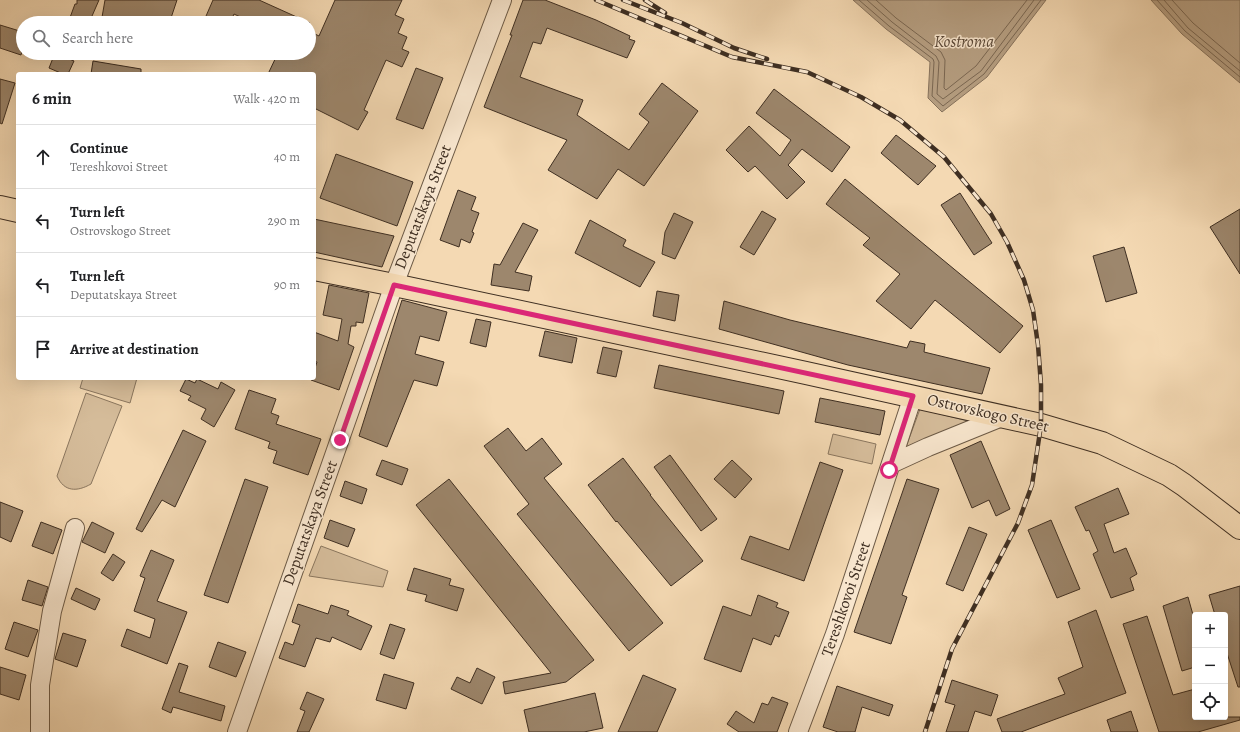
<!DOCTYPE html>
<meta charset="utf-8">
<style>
:root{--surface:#fff;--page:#f2f2f2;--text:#202124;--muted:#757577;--line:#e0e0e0}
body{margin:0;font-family:Alegreya,serif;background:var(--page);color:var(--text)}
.controls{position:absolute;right:12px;bottom:12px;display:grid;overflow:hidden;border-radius:4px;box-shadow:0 4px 16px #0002}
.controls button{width:36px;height:36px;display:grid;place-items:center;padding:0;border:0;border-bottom:1px solid var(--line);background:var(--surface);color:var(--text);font:20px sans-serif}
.stop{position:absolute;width:12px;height:12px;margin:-9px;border:3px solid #db2777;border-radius:50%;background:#fff}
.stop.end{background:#db2777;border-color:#fff;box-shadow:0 1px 4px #0008}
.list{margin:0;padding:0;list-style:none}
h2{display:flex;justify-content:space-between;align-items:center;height:52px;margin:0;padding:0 16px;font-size:17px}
h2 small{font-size:13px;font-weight:400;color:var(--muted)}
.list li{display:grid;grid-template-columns:26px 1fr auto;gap:12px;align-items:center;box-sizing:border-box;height:64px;padding:0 16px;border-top:1px solid var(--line)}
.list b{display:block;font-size:15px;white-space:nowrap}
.list p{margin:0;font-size:13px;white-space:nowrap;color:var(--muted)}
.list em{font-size:13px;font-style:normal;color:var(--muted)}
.icon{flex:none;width:22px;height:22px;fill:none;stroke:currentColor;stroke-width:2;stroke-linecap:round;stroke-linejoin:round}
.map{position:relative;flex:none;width:1240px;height:732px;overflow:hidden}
.search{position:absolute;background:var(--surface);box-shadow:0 4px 16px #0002;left:16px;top:16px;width:300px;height:44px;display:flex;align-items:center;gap:10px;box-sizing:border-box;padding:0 14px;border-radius:22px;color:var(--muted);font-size:15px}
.panel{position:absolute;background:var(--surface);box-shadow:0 4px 16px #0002;left:16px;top:72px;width:300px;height:308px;border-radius:4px}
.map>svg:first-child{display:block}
.green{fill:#d5bc9a;stroke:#8a765e}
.water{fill:#b69f82;stroke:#86725c}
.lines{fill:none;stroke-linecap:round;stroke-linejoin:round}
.shore{stroke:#7a6752;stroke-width:1}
.building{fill:#9d876d;stroke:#3f2f22}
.minor-casing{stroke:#6c5a46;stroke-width:20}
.major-casing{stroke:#3f2f22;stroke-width:24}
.minor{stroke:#f8e6ce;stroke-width:18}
.major{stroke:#f4d9b3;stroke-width:22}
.rail-casing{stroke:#3f2f22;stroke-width:4.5}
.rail{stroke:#f8e6ce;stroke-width:3;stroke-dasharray:9;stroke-linecap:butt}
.route{stroke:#db2777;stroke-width:5}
.labels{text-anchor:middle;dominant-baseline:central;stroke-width:3;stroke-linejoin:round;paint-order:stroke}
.street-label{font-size:16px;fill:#3f2f22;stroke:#f8e6ce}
.water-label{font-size:17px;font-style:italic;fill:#5d4b3a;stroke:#f8e6ce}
</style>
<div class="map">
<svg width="1240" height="732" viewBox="0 0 1240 732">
<rect width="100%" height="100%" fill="#f4d9b3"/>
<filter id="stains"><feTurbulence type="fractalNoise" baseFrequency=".005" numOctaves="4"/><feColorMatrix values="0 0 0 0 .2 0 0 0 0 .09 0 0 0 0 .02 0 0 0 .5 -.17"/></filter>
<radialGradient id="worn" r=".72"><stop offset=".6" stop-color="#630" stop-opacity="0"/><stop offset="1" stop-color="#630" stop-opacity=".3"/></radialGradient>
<!-- green -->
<path class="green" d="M 83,378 L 137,378 L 130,403 L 80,388 Z
M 86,393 L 122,406 L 91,484 C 77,492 64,492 57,476 Z
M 920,409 L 968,421 L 906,447 Z
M 833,434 L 876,444 L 872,464 L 828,454 Z
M 321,546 L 388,571 L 383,587 L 309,576 Z"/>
<!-- water -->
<path class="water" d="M 853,0 L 1046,0 L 987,77 L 942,112 L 928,98 L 930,62 L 886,29 Z
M 1151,0 L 1240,0 L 1240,83 L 1182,34 Z"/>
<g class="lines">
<!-- shore -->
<path class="shore" d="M 859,0 L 889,26 L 933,59 L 934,62 L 932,96 L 943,106 L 984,74 L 1041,0
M 867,0 L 892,22 L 936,56 L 939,62 L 937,94 L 943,99 L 981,71 L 1034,0
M 876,0 L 896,18 L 941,52 L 945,60 L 944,88 L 946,90 L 976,66 L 1027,0
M 1157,0 L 1185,31 L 1240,77
M 1164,0 L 1188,28 L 1240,71
M 1172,0 L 1193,23 L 1240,63"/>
</g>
<!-- building -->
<path class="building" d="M 77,0 L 99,0 L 89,23 L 68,23 L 75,4 L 77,4 Z
M 105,0 L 177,0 L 171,18 L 168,17 L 167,23 L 101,23 Z
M 213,0 L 259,0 L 310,23 L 253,23 L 234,14 L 230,23 L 203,23 Z
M 335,0 L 402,0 L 395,15 L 404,19 L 398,33 L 407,37 L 402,49 L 409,52 L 402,67 L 386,60 L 364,110 L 368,112 L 358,130 L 314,108 L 314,74 L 268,74 L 278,53 L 282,53 L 294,58 L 296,53 L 309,53 L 309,31 L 319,36 Z
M 523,0 L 545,0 L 596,20 L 630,36 L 629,39 L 635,41 L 627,58 L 547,28 L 541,44 L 533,42 L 520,77 L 583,100 L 577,115 L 629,150 L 649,122 L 639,114 L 662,83 L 698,111 L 644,186 L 618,169 L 597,199 L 548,170 L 567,140 L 484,107 L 512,35 L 510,35 Z
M 0,25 L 23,32 L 23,48 L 21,55 L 0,48 Z
M 55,53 L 74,61 L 68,74 L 63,74 L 49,68 Z
M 93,61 L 141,69 L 141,74 L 91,74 Z
M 416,68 L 443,78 L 423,129 L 396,119 Z
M 0,79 L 15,83 L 2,124 L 0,123 Z
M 774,89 L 850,147 L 832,172 L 802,149 L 788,165 L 805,182 L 787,199 L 755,166 L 748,172 L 726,150 L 749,126 L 780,156 L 791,140 L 756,113 Z
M 896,135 L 936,166 L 918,185 L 881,153 Z
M 336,154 L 413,182 L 397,226 L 320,198 Z
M 845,179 L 1023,326 L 1000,353 L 935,300 L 911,329 L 876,301 L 900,274 L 863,245 L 870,238 L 826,204 Z
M 458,190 L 476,197 L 471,210 L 479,213 L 472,232 L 474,233 L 470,243 L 461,239 L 459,247 L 440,240 Z
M 960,193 L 992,243 L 974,255 L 941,205 Z
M 1240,209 L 1240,274 L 1210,227 Z
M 762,211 L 776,219 L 754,255 L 740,247 Z
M 674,213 L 693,222 L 675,259 L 662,254 L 665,232 Z
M 314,219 L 394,236 L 382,267 L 314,252 Z
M 590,220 L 626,240 L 623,246 L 655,262 L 640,287 L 575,253 Z
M 523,223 L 538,230 L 515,272 L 532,276 L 529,291 L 491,285 L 494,264 L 500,265 Z
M 1124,247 L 1137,293 L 1106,302 L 1093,256 Z
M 329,285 L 369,293 L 363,323 L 356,322 L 356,326 L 351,326 L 348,344 L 354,347 L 339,390 L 311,380 L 312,378 L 314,378 L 314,371 L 317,362 L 314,361 L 314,332 L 338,341 L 342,319 L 323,315 Z
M 657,291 L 679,295 L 675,321 L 653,316 Z
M 402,300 L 447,312 L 439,341 L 420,336 L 415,354 L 444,362 L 437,386 L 414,380 L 387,447 L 359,436 Z
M 724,301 L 790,320 L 907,348 L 910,341 L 925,344 L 924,352 L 990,368 L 982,394 L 848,365 L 719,329 Z
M 476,319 L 491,322 L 486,347 L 470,343 Z
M 545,331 L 577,338 L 572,363 L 539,356 Z
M 603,347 L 622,351 L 616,377 L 597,373 Z
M 659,365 L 784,391 L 779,414 L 654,388 Z
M 186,379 L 195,383 L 197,379 L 218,389 L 221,382 L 235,390 L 214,427 L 201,419 L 206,409 L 188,400 L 191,396 L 180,391 Z
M 249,390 L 276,399 L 271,413 L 279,416 L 276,424 L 321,439 L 308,475 L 273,463 L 277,451 L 268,448 L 270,442 L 235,429 Z
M 820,398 L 885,411 L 880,435 L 815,422 Z
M 508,428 L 526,451 L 542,438 L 562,464 L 544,478 L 663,623 L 629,651 L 517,514 L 529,504 L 484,446 Z
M 183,430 L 206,441 L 175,507 L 162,500 L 142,532 L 136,529 Z
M 981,441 L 1010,509 L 996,516 L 989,500 L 972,508 L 950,455 Z
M 670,455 L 717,519 L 701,531 L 654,467 Z
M 623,458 L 651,495 L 650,495 L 703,561 L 671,586 L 617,521 L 616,522 L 588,485 Z
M 382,460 L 408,469 L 402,485 L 376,475 Z
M 732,460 L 752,479 L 735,498 L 714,479 Z
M 820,462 L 843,470 L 804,581 L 741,559 L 750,536 L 789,550 Z
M 245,479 L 268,487 L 228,603 L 204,595 Z
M 449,479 L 594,660 L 566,682 L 505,694 L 503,682 L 551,673 L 416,505 Z
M 907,479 L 939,489 L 902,595 L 907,597 L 891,644 L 854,632 Z
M 345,481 L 367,489 L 362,504 L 340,496 Z
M 1118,488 L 1129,514 L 1104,524 L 1114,553 L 1126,548 L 1137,574 L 1130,578 L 1134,590 L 1111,598 L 1093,554 L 1098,551 L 1089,530 L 1086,531 L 1075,507 Z
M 0,502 L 23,511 L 11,542 L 0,537 Z
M 330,520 L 355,529 L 348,547 L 324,538 Z
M 1051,520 L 1080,589 L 1057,598 L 1028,530 Z
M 41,522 L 62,530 L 53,554 L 32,546 Z
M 92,522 L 114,533 L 105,553 L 82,542 Z
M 969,527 L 987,534 L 963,591 L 946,584 Z
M 151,550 L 174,560 L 157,601 L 187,612 L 167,664 L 121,646 L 127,629 L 150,638 L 155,619 L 134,611 L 145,578 L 140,576 Z
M 113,554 L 125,562 L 113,581 L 101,573 Z
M 414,568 L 451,579 L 449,585 L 464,589 L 457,611 L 425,601 L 427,595 L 407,590 Z
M 28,580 L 48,587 L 42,606 L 22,600 Z
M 1240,586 L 1240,687 L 1238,687 L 1225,647 L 1225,615 L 1215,615 L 1209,595 Z
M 76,588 L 100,599 L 95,610 L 71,599 Z
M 758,595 L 778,603 L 776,607 L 789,612 L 779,637 L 775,635 L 771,645 L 753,638 L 741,672 L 704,659 L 723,606 L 751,616 Z
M 1188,597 L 1195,622 L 1195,667 L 1182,671 L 1163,606 Z
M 298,604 L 328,614 L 331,605 L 349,611 L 347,615 L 372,626 L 361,650 L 332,637 L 330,642 L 316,638 L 305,667 L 279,658 L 285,642 L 293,645 L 300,625 L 292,622 Z
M 1096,610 L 1126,693 L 1021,732 L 1002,732 L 997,719 L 1065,694 L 1058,678 L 1083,667 L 1068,622 Z
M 1147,616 L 1173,695 L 1195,689 L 1195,717 L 1240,717 L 1240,720 L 1198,732 L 1159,732 L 1123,624 Z
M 14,622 L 38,630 L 28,657 L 5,649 Z
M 390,624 L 405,629 L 394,659 L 380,654 Z
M 63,633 L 86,640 L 77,667 L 55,659 Z
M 218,642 L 246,652 L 236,677 L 209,667 Z
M 179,663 L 188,666 L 179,692 L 225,706 L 221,721 L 173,707 L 171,713 L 162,709 Z
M 0,667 L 26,675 L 19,700 L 0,694 Z
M 477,668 L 495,677 L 482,704 L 451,689 L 457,677 L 470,683 Z
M 384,674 L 414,683 L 406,709 L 376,700 Z
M 643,675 L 676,689 L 657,732 L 618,732 Z
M 952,680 L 998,695 L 991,716 L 975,711 L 968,732 L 946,732 L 955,705 L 945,702 Z
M 837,686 L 893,705 L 889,716 L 862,707 L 855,732 L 838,732 L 823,727 Z
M 307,692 L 324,699 L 309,732 L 297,732 L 305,711 L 300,709 Z
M 595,693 L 603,728 L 584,732 L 529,732 L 524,710 Z
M 772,697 L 788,703 L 777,732 L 739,732 L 727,724 L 736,711 L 754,723 L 762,703 L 768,705 Z
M 1131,711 L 1138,732 L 1111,732 L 1107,720 Z"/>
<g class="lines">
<defs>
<path id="minor" d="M 891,464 L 928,447 L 1002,417
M 40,732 L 40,685 L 52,611 L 75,528
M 237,732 L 394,285 L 502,0
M 798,732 L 835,634 L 913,396"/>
<path id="major" d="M 0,207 L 18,211
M 314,269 L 394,285 L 806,373 L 1041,425 L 1102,443 L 1169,475 L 1184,485 L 1240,528"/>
</defs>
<!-- minor casing -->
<use href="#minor" class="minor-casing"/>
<!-- major casing -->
<use href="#major" class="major-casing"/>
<!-- minor -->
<use href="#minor" class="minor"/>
<!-- major -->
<use href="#major" class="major"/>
<defs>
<path id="rail" d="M 596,0 L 732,57 L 807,72 L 861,97 L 900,120 L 944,157 L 991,214 L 1007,242 L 1024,280 L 1033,310 L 1038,345 L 1041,385 L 1041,425 L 1032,485 L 1018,523 L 952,649 L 925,732
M 623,0 L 682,23 L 734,48 L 767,59
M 645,0 L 665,13"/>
</defs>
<!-- rail casing -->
<use href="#rail" class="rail-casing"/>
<!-- rail -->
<use href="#rail" class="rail"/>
</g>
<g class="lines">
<!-- route -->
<path class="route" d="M 340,440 L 394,285 L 913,396 L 889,470"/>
</g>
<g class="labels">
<!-- street labels -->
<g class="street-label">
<text transform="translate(423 207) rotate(-69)">Deputatskaya Street</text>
<text transform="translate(988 413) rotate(13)">Ostrovskogo Street</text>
<text transform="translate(310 523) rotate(-70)">Deputatskaya Street</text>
<text transform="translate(846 599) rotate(-71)">Tereshkovoi Street</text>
</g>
<!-- water labels -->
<g class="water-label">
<text x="964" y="41">Kostroma</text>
</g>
</g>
<rect width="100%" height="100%" filter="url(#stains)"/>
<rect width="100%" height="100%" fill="url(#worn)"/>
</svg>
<div class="controls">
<button>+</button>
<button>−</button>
<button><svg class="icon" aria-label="locate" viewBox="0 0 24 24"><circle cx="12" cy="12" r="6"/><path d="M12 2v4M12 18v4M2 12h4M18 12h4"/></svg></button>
</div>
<div class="stop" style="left:889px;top:470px"></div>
<div class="stop end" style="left:340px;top:440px"></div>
<div class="search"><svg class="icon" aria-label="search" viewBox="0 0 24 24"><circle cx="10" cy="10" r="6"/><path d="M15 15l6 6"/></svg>Search here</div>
<section class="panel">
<h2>6 min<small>Walk · 420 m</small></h2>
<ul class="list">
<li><svg class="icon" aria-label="ahead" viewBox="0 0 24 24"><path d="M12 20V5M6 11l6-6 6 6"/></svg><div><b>Continue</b><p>Tereshkovoi Street</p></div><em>40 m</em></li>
<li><svg class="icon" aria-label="left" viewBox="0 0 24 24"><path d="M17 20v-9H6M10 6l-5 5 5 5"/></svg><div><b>Turn left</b><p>Ostrovskogo Street</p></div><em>290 m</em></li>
<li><svg class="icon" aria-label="left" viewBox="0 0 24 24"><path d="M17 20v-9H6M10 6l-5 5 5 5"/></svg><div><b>Turn left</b><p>Deputatskaya Street</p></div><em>90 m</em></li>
<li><svg class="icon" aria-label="arrive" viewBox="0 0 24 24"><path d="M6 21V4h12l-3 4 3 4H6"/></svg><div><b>Arrive at destination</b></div></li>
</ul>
</section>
</div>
